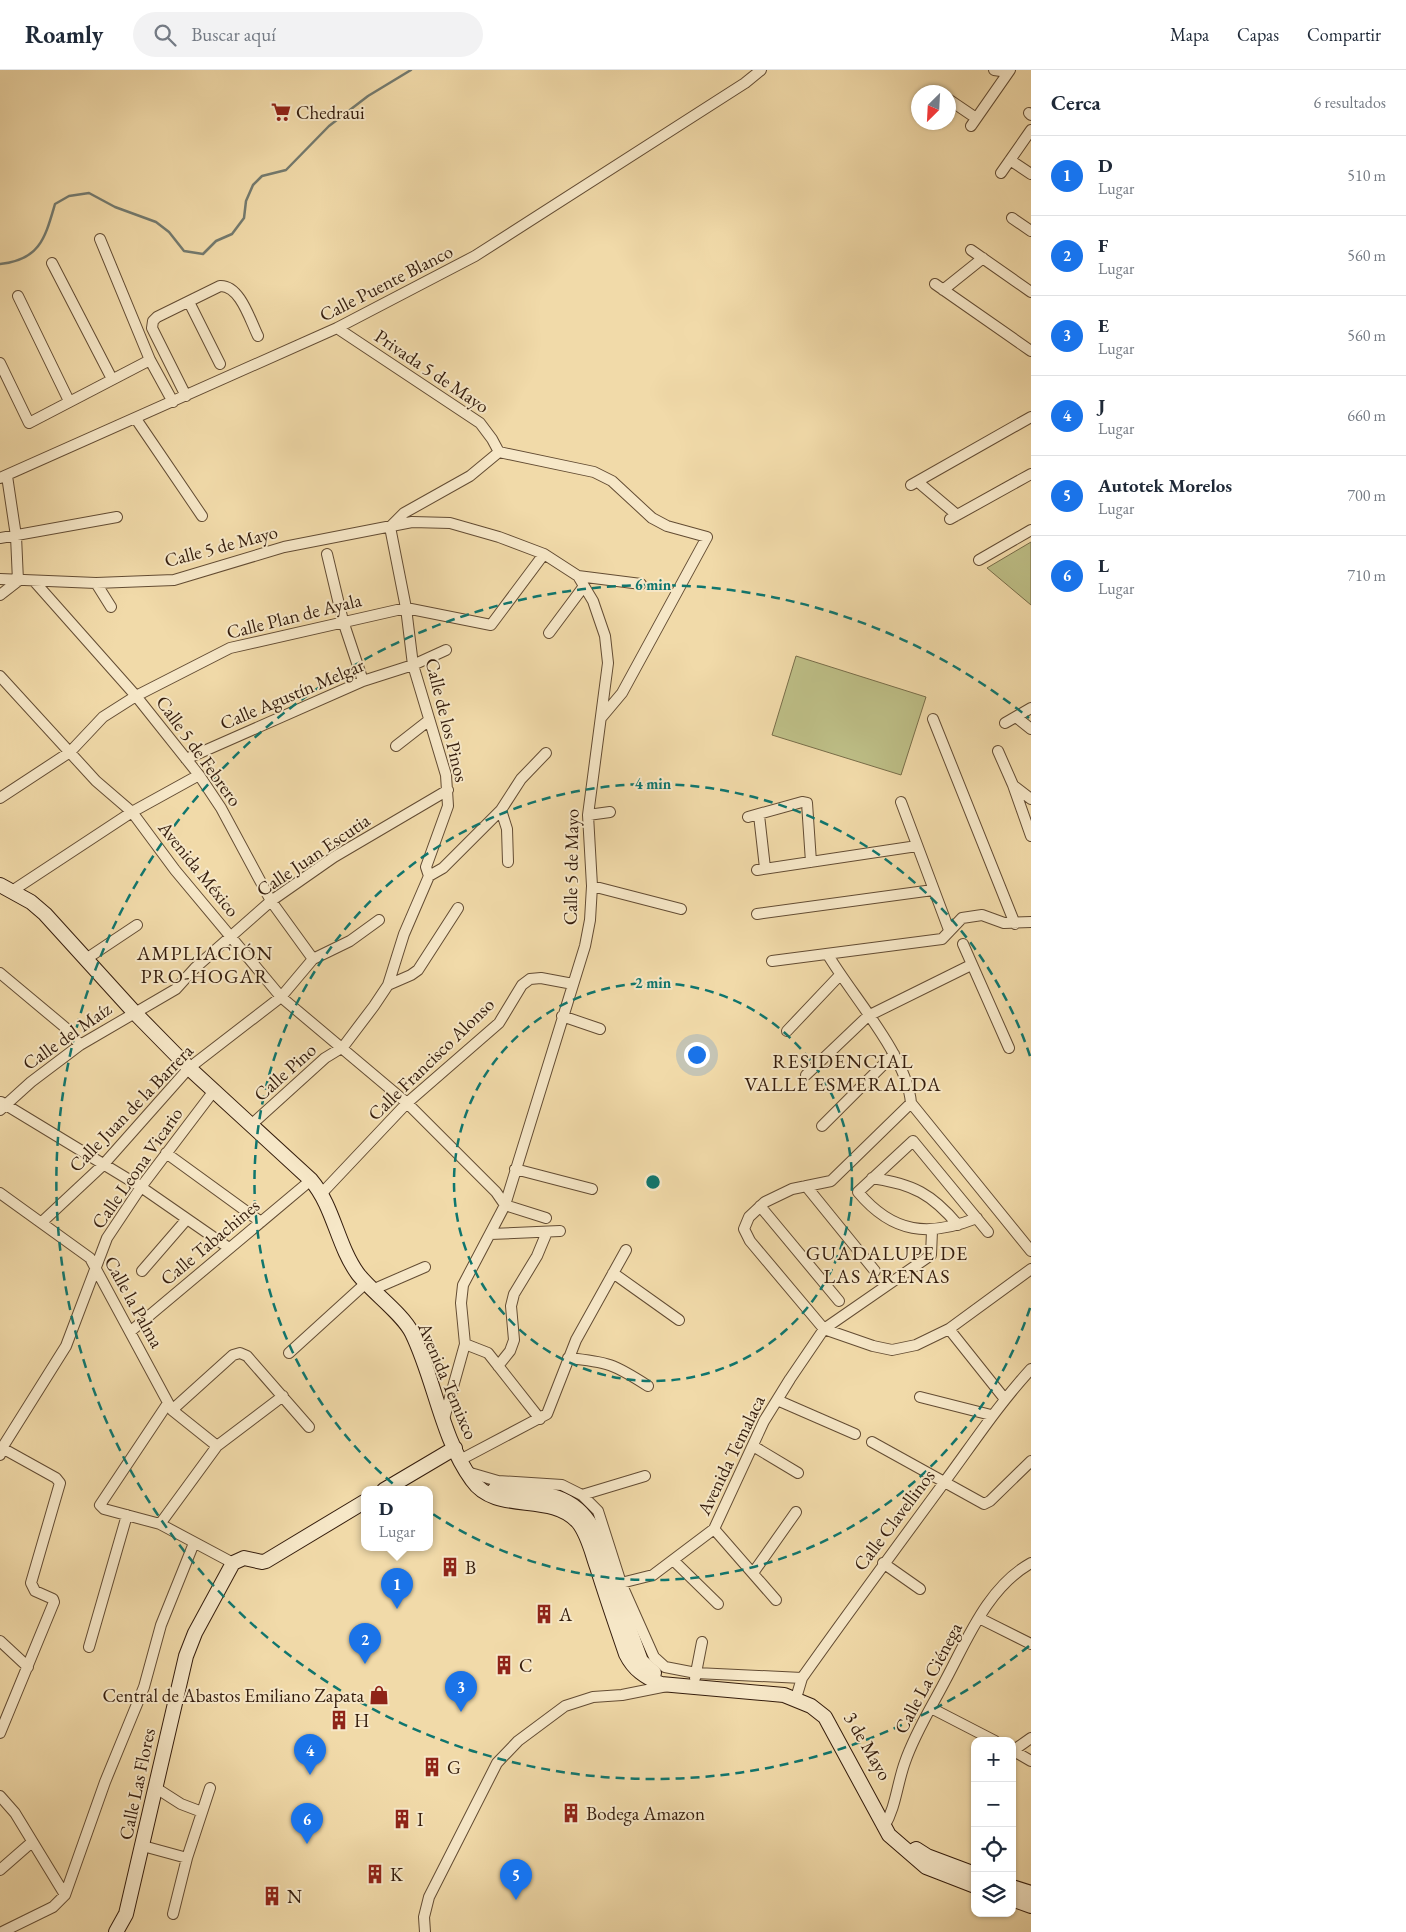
<!DOCTYPE html>
<html lang="es">
<meta charset="utf-8">
<style>
:root{--surface:#fff;--page:#f2f2f3;--text:#1f2937;--muted:#747a83;--line:#e0e1e3;--accent:#1a73e8}
body{margin:0;font-family:"EB Garamond",serif;background:var(--page);color:var(--text)}
.controls{position:absolute;right:15px;bottom:15px;display:grid;overflow:hidden;border-radius:10px;box-shadow:0 1px 4px #0004}
.controls button{width:45px;height:45px;display:grid;place-items:center;padding:0;border:0;border-bottom:1px solid var(--line);background:var(--surface);color:var(--text);font:25px sans-serif}
.compass{position:absolute;left:911px;top:15px;width:45px;height:45px;border-radius:50%;background:var(--surface);box-shadow:0 1px 4px #0004;rotate:204deg}
.you{position:absolute;left:696px;top:984px;width:18px;height:18px;margin:-12px;border:4px solid #fff;border-radius:50%;background:#1a73e8;box-shadow:0 0 0 8px #1a73e833}
.badge{display:grid;place-items:center;width:32px;height:32px;border-radius:50%;background:var(--accent);color:#fff;font-size:16px;font-weight:700}
.pin{position:absolute;translate:-50% -41px;filter:drop-shadow(0 1px 2px #0008)}
.pin::after{content:'';position:absolute;top:26px;width:18px;height:15px;background:inherit;clip-path:polygon(0 0,100% 0,50% 100%)}
.popup{position:absolute;left:361px;top:1416px;width:72px;height:65px;box-sizing:border-box;display:grid;place-content:center;border-radius:10px;background:var(--surface);filter:drop-shadow(0 1px 4px #0005);font-size:16px;white-space:nowrap;color:var(--muted)}
.popup b{font-size:19px;color:var(--text)}
.popup::after{content:'';position:absolute;left:50%;top:100%;margin-left:-10px;border:10px solid transparent;border-top-color:var(--surface)}
.list{margin:0;padding:0;list-style:none}
h2{display:flex;justify-content:space-between;align-items:center;height:65px;margin:0;padding:0 20px;font-size:21px}
h2 small{font-size:16px;font-weight:400;color:var(--muted)}
.list li{display:grid;grid-template-columns:32px 1fr auto;gap:15px;align-items:center;box-sizing:border-box;height:80px;padding:0 20px;border-top:1px solid var(--line)}
.list b{display:block;font-size:19px;white-space:nowrap}
.list p{margin:0;font-size:16px;white-space:nowrap;color:var(--muted)}
.list em{font-size:16px;font-style:normal;color:var(--muted)}
.icon{flex:none;width:28px;height:28px;fill:none;stroke:currentColor;stroke-width:2;stroke-linecap:round;stroke-linejoin:round}
.map{position:relative;flex:none;width:1031px;height:1862px;overflow:hidden}
header{display:flex;align-items:center;gap:30px;box-sizing:border-box;height:70px;padding:0 25px;background:var(--surface);border-bottom:1px solid var(--line)}
header strong{font-size:24px}
nav{display:flex;gap:28px;margin-inline-start:auto;font-size:18px}
.search{width:350px;height:45px;background:var(--page);display:flex;align-items:center;gap:12px;box-sizing:border-box;padding:0 18px;border-radius:28px;color:var(--muted);font-size:19px}
main{display:flex}
aside{flex:1;background:var(--surface)}
.map>svg:first-child{display:block}
.park{fill:#bdbe86;stroke:#786d49}
.lines{fill:none;stroke-linecap:round;stroke-linejoin:round}
.stream{stroke:#737a6f;stroke-width:2.5}
.street-casing{stroke:#634c33;stroke-width:12}
.secondary-casing{stroke:#341c0c;stroke-width:16}
.street{stroke:#f6e7c7;stroke-width:10}
.secondary{stroke:#f6e7c7;stroke-width:14}
.ring{fill:none;stroke:#0f766e;stroke-width:2.5;stroke-dasharray:9 6}
.labels{text-anchor:middle;dominant-baseline:central;stroke-width:4;stroke-linejoin:round;paint-order:stroke}
.poi-label{font-size:19px;fill:#341c0c;stroke:#f6e7c7;text-anchor:start}
.street-label{font-size:19px;fill:#341c0c;stroke:#f6e7c7}
.neighbourhood-label{font-size:20px;letter-spacing:1px;fill:#341c0c;stroke:#f6e7c7}
.centre{fill:#0f766e;stroke:#f6e7c7;stroke-width:2.5}
.ring-label{font-size:15px;text-anchor:middle;font-weight:bold;fill:#0f766e;stroke:#f6e7c7;stroke-width:4;stroke-linejoin:round;paint-order:stroke}
</style>
<header>
<strong>Roamly</strong>
<div class="search"><svg class="icon" aria-label="search" viewBox="0 0 24 24"><circle cx="10" cy="10" r="6"/><path d="M15 15l6 6"/></svg>Buscar aquí</div>
<nav><a>Mapa</a><a>Capas</a><a>Compartir</a></nav>
</header>
<main>
<div class="map">
<svg width="1031" height="1862" viewBox="0 0 1031 1862">
<rect width="100%" height="100%" fill="#f1daa9"/>
<filter id="stains"><feTurbulence type="fractalNoise" baseFrequency=".004" numOctaves="4"/><feColorMatrix values="0 0 0 0 .2 0 0 0 0 .09 0 0 0 0 .02 0 0 0 .5 -.17"/></filter>
<radialGradient id="worn" r=".72"><stop offset=".6" stop-color="#630" stop-opacity="0"/><stop offset="1" stop-color="#630" stop-opacity=".3"/></radialGradient>
<!-- park -->
<path class="park" d="M 1031,472 L 1031,535 L 987,498 Z
M 796,586 L 926,627 L 901,705 L 772,665 Z"/>
<g class="lines">
<!-- stream -->
<path class="stream" d="M 0,194 C 40,190 45,168 55,134 L 69,126 L 89,123 L 115,137 L 156,152 L 169,162 L 184,181 L 203,184 L 216,171 L 232,164 L 244,148 L 246,131 L 253,115 L 262,106 L 286,100 L 329,56 L 368,26 L 411,0"/>
<defs>
<path id="street" d="M 994,0 L 1008,2
M 948,29 L 976,48
M 1029,43 L 1031,45
M 971,56 L 1010,0
M 1010,90 L 1031,104
M 1001,103 L 1031,60
M 1012,148 L 1031,161
M 100,169 L 150,290 L 173,332
M 971,180 L 1031,222
M 52,193 L 112,309
M 935,214 L 1031,281
M 943,220 L 983,188
M 18,226 L 69,331
M 189,232 L 220,294
M 337,258 L 480,353 L 492,369 L 499,382
M 0,293 L 29,353 L 150,290
M 186,326 L 152,258 L 153,251 L 157,247 L 220,216 C 240,215 250,250 258,266
M 136,349 L 202,446
M 499,382 L 594,402 L 612,411 L 652,448 L 667,456 L 707,467 L 622,623 L 601,648
M 7,406 L 16,466 L 18,511
M 0,408 L 337,258 L 475,186 L 745,13 L 761,0
M 918,412 L 957,445
M 911,415 L 1031,347
M 950,449 L 1031,404
M 0,468 L 117,447
M 327,484 L 343,551 L 363,611
M 979,490 L 1031,460
M 578,506 L 641,514
M 0,509 L 96,513 L 174,510 L 284,477 L 412,452 L 450,453 L 499,467 L 544,484 L 578,506 L 593,531 L 605,566 L 608,593 L 588,745 L 592,816 L 590,850 L 585,876 L 505,1135 L 463,1215 L 461,1233 L 465,1274 L 444,1349
M 34,511 L 136,626 L 199,705 L 221,738 L 271,831 L 313,889
M 96,513 L 111,537
M 0,525 L 18,511
M 549,563 L 584,516
M 0,606 L 96,711 L 132,742 L 175,800 L 281,927 L 407,1033 L 496,1122 L 505,1135 L 546,1148
M 1016,647 L 1031,659
M 933,649 L 1015,854
M 1005,653 L 1031,638
M 396,676 L 428,651
M 998,681 L 1013,715 L 1031,766
M 186,689 L 363,611 L 413,595 L 446,580
M 1014,716 L 1031,729
M 0,728 L 70,682 L 103,647 L 136,626 L 230,578 L 406,538 L 491,555 L 544,484
M 901,732 L 949,860
M 501,740 L 507,759 L 508,792
M 588,745 L 610,742
M 759,745 L 765,798
M 748,747 L 802,732 L 807,733 L 811,792
M 757,800 L 917,776
M 429,806 L 443,798 L 501,740 L 521,709 L 546,683
M 592,816 L 681,839
M 12,821 L 132,742 L 199,705
M 757,844 L 933,820
M 963,874 L 1009,978
M 828,885 C 853,927 907,986 911,1033
M 86,889 L 137,855
M 772,891 L 942,869 L 962,848 L 982,845 L 1004,853 L 1031,852
M 0,903 L 67,959 L 80,975
M 388,915 L 411,905 L 418,900 L 458,838
M 562,946 L 600,959
M 787,961 L 840,905
M 806,1005 L 868,946 L 971,895
M 1,1032 L 141,1117 L 229,1178
M 911,1033 L 831,1111 L 792,1119 L 765,1132 L 749,1147 L 744,1159 L 750,1171 L 824,1259 L 873,1276 L 892,1280 L 916,1275 L 949,1259 L 1031,1199
M 911,1033 L 1031,1181
M 0,1040 L 31,1012 L 80,975 L 176,919 L 195,898 L 271,831 L 334,787 L 448,720
M 251,1055 L 325,988 L 343,977 L 374,936 L 388,915 L 404,864 L 429,806 L 426,797 L 448,736 L 446,705 L 413,595 L 406,538 L 390,457 L 404,443 L 470,406 L 499,382
M 822,1056 L 894,984
M 166,1083 L 261,1152
M 515,1099 L 592,1119
M 872,1108 C 913,1114 932,1124 958,1155
M 806,1116 L 875,1201
M 0,1123 L 90,1188 L 172,1340 L 217,1376
M 322,1123 L 407,1033 L 499,953 L 522,915 L 530,909 L 541,908 L 573,914
M 760,1136 L 839,1231
M 977,1148 C 929,1167 893,1164 858,1122 L 913,1071 L 988,1162
M 42,1152 L 103,1095 L 189,998 L 281,927 L 313,889 L 350,871 L 379,850
M 490,1164 L 560,1161
M 142,1201 L 187,1149
M 613,1203 L 679,1250
M 372,1220 L 425,1197
M 949,1259 L 1004,1328
M 131,1261 L 311,1110
M 465,1274 L 488,1283 L 540,1349
M 289,1283 L 366,1213
M 568,1288 C 608,1292 614,1294 648,1316
M 498,1296 L 510,1281 L 514,1270 L 511,1236 L 514,1224 L 537,1186 L 547,1162
M 920,1327 L 991,1345
M 777,1330 L 855,1364
M 168,1333 L 100,1435 L 104,1439 L 160,1454 L 233,1493
M 172,1340 L 233,1285 L 240,1283 L 247,1286 L 309,1357
M 872,1372 L 984,1434 L 990,1431 L 1031,1391
M 753,1376 L 798,1403
M 0,1385 L 2,1378 L 66,1276 L 107,1168 L 141,1117 L 213,1022
M 460,1390 L 547,1344 L 576,1270 L 626,1180
M 467,1402 L 498,1411 L 562,1415 L 582,1425 L 598,1441 L 621,1513 L 654,1587 L 665,1597 L 696,1603 L 802,1608
M 582,1425 L 645,1406
M 160,1454 L 217,1376 L 283,1326
M 714,1459 L 776,1530
M 674,1491 L 718,1534
M 883,1493 L 920,1519
M 753,1503 L 796,1442
M 621,1513 L 653,1505 L 714,1459 L 764,1351 L 790,1309 L 824,1259 L 931,1185 L 932,1161
M 979,1548 L 1031,1574
M 0,1571 L 28,1597
M 89,1577 L 127,1445
M 695,1608 L 702,1572
M 796,1628 L 802,1608 C 848,1543 896,1478 943,1414 C 972,1375 998,1335 1031,1299
M 931,1638 L 995,1671
M 0,1663 L 54,1532 L 53,1529 L 35,1521 L 31,1513 L 60,1413 L 56,1408 L 2,1378
M 1012,1680 L 1031,1691
M 1014,1680 L 1031,1668
M 156,1718 L 181,1734 L 202,1742
M 0,1726 L 15,1743 L 65,1825
M 884,1757 C 896,1737 897,1714 905,1692 C 915,1663 931,1638 945,1611 C 968,1568 988,1517 1031,1493
M 143,1776 L 187,1788
M 0,1800 L 32,1772
M 173,1844 L 187,1788 L 210,1718
M 2,1862 L 53,1837 L 65,1825 L 105,1712 L 144,1617 L 161,1555 L 194,1473
M 425,1862 L 424,1847 L 429,1827 L 497,1693 L 518,1671 L 565,1636 L 593,1627 L 622,1625 L 667,1616"/>
<path id="secondary" d="M 0,815 L 31,832 L 45,844 L 134,942 L 189,998 L 311,1110 C 334,1137 337,1175 358,1204 C 372,1222 403,1244 412,1263 C 435,1310 441,1367 472,1410 C 496,1445 550,1421 578,1452 C 588,1464 592,1483 597,1497 C 606,1526 616,1555 626,1584 C 634,1600 645,1607 661,1614 L 784,1625 L 811,1636 L 825,1647 L 889,1765 L 926,1797 L 975,1816
M 495,1419 C 534,1423 570,1419 592,1457 L 641,1591 L 654,1603
M 384,1420 L 455,1378
M 916,1779 L 927,1786 L 975,1804
M 1012,1817 L 1031,1823
M 1012,1829 L 1031,1836
M 116,1862 L 126,1844 L 186,1586 L 195,1563 L 233,1493 L 244,1488 L 262,1492 L 266,1491 L 364,1432"/>
</defs>
<!-- street casing -->
<use href="#street" class="street-casing"/>
<!-- secondary casing -->
<use href="#secondary" class="secondary-casing"/>
<!-- street -->
<use href="#street" class="street"/>
<!-- secondary -->
<use href="#secondary" class="secondary"/>
</g>
<!-- distance rings -->
<g class="ring">
<circle cx="653" cy="1112" r="199"/>
<path d="M1030 1238A398 398 0 1 1 1030 986"/>
<path d="M1029 1576A597 597 0 1 1 1029 648"/>
</g>
<!-- icons -->
<defs>
<symbol id="supermarket-bare" viewBox="-9 -9 18 18"><path d="M-6-5.5h2.5l.6 2H6L4.5 2H-2.5L-4.4-4H-6ZM-1.5 3.2a1.3 1.3 0 1 0 .1 0ZM3 3.2a1.3 1.3 0 1 0 .1 0Z" fill="#8f2418" stroke="#f6e7c7" stroke-width="2.5" paint-order="stroke"/></symbol>
<symbol id="building-bare" viewBox="-9 -9 18 18"><path d="M-4-6H4V6H1V3H-1V6H-4ZM-2.5-4.3h1.7v1.8h-1.7ZM.8-4.3h1.7v1.8H.8ZM-2.5-1h1.7V.8h-1.7ZM.8-1h1.7V.8H.8Z" fill="#8f2418" stroke="#f6e7c7" stroke-width="2.5" paint-order="stroke"/></symbol>
<symbol id="shop-bare" viewBox="-9 -9 18 18"><path d="M-5-2.5h2.3a2.7 3.5 0 0 1 5.4 0H5L5.5 6h-11ZM-1.5-2.5h3a1.5 2.3 0 0 0-3 0Z" fill="#8f2418" stroke="#f6e7c7" stroke-width="2.5" paint-order="stroke"/></symbol>
</defs>
<g fill-rule="evenodd">
<use href="#supermarket-bare" x="267" y="28" width="28" height="28"/>
<use href="#building-bare" x="436" y="1483" width="28" height="28"/>
<use href="#building-bare" x="530" y="1530" width="28" height="28"/>
<use href="#building-bare" x="490" y="1581" width="28" height="28"/>
<use href="#shop-bare" x="365" y="1611" width="28" height="28"/>
<use href="#building-bare" x="325" y="1636" width="28" height="28"/>
<use href="#building-bare" x="418" y="1683" width="28" height="28"/>
<use href="#building-bare" x="557" y="1729" width="28" height="28"/>
<use href="#building-bare" x="388" y="1735" width="28" height="28"/>
<use href="#building-bare" x="361" y="1790" width="28" height="28"/>
<use href="#building-bare" x="258" y="1812" width="28" height="28"/>
</g>
<g class="labels">
<!-- poi labels -->
<g class="poi-label">
<text x="296" y="42">Chedraui</text>
<text x="465" y="1497">B</text>
<text x="559" y="1544">A</text>
<text x="519" y="1595">C</text>
<text x="364" y="1625" text-anchor="end">Central de Abastos Emiliano Zapata</text>
<text x="354" y="1650">H</text>
<text x="447" y="1697">G</text>
<text x="586" y="1743">Bodega Amazon</text>
<text x="417" y="1749">I</text>
<text x="390" y="1804">K</text>
<text x="287" y="1826">N</text>
</g>
<!-- street labels -->
<g class="street-label">
<text transform="translate(386 213) rotate(-27)">Calle Puente Blanco</text>
<text transform="translate(432 301) rotate(34)">Privada 5 de Mayo</text>
<text transform="translate(221 476) rotate(-15)">Calle 5 de Mayo</text>
<text transform="translate(294 546) rotate(-14)">Calle Plan de Ayala</text>
<text transform="translate(292 624) rotate(-23)">Calle Agustín Melgar</text>
<text transform="translate(447 650) rotate(76)">Calle de los Pinos</text>
<text transform="translate(199 681) rotate(54)">Calle 5 de Febrero</text>
<text transform="translate(313 785) rotate(-34)">Calle Juan Escutia</text>
<text transform="translate(571 797) rotate(-89)">Calle 5 de Mayo</text>
<text transform="translate(199 799) rotate(51)">Avenida México</text>
<text transform="translate(67 966) rotate(-35)">Calle del Maíz</text>
<text transform="translate(431 989) rotate(-44)">Calle Francisco Alonso</text>
<text transform="translate(285 1002) rotate(-42)">Calle Pino</text>
<text transform="translate(131 1038) rotate(-46)">Calle Juan de la Barrera</text>
<text transform="translate(137 1098) rotate(-55)">Calle Leona Vicario</text>
<text transform="translate(210 1172) rotate(-40)">Calle Tabachines</text>
<text transform="translate(134 1232) rotate(61)">Calle la Palma</text>
<text transform="translate(448 1311) rotate(67)">Avenida Temixco</text>
<text transform="translate(731 1385) rotate(-64)">Avenida Temalaca</text>
<text transform="translate(894 1450) rotate(-53)">Calle Clavellinos</text>
<text transform="translate(928 1608) rotate(-62)">Calle La Ciénega</text>
<text transform="translate(868 1676) rotate(60)">3 de Mayo</text>
<text transform="translate(137 1714) rotate(-78)">Calle Las Flores</text>
</g>
<!-- neighbourhood labels -->
<g class="neighbourhood-label">
<text x="205" y="883">AMPLIACIÓN<tspan x="205" dy="23">PRO-HOGAR</tspan></text>
<text x="843" y="991">RESIDENCIAL<tspan x="843" dy="23">VALLE ESMERALDA</tspan></text>
<text x="887" y="1183">GUADALUPE DE<tspan x="887" dy="23">LAS ARENAS</tspan></text>
</g>
</g>
<circle cx="653" cy="1112" r="8" class="centre"/>
<g class="ring-label">
<text x="653" y="520">6 min</text>
<text x="653" y="719">4 min</text>
<text x="653" y="918">2 min</text>
</g>
<rect width="100%" height="100%" filter="url(#stains)"/>
<rect width="100%" height="100%" fill="url(#worn)"/>
</svg>
<div class="controls">
<button>+</button>
<button>−</button>
<button><svg class="icon" aria-label="locate" viewBox="0 0 24 24"><circle cx="12" cy="12" r="6"/><path d="M12 2v4M12 18v4M2 12h4M18 12h4"/></svg></button>
<button><svg class="icon" aria-label="layers" viewBox="0 0 24 24"><path d="M12 4l9 5-9 5-9-5zM3 14l9 5 9-5"/></svg></button>
</div>
<svg class="compass" viewBox="-18 -18 36 36"><path d="M0-13l5 13h-10z" fill="#e53935"/><path d="M0 13l5-13h-10z" fill="#747a83"/></svg>
<div class="you"></div>
<div class="pin badge" style="left:397px;top:1539px">1</div>
<div class="popup"><b>D</b>Lugar</div>
<div class="pin badge" style="left:365px;top:1594px">2</div>
<div class="pin badge" style="left:461px;top:1642px">3</div>
<div class="pin badge" style="left:310px;top:1705px">4</div>
<div class="pin badge" style="left:516px;top:1830px">5</div>
<div class="pin badge" style="left:307px;top:1774px">6</div>
</div>
<aside>
<h2>Cerca<small>6 resultados</small></h2>
<ul class="list">
<li><span class="badge">1</span><div><b>D</b><p>Lugar</p></div><em>510 m</em></li>
<li><span class="badge">2</span><div><b>F</b><p>Lugar</p></div><em>560 m</em></li>
<li><span class="badge">3</span><div><b>E</b><p>Lugar</p></div><em>560 m</em></li>
<li><span class="badge">4</span><div><b>J</b><p>Lugar</p></div><em>660 m</em></li>
<li><span class="badge">5</span><div><b>Autotek Morelos</b><p>Lugar</p></div><em>700 m</em></li>
<li><span class="badge">6</span><div><b>L</b><p>Lugar</p></div><em>710 m</em></li>
</ul>
</aside>
</main>
